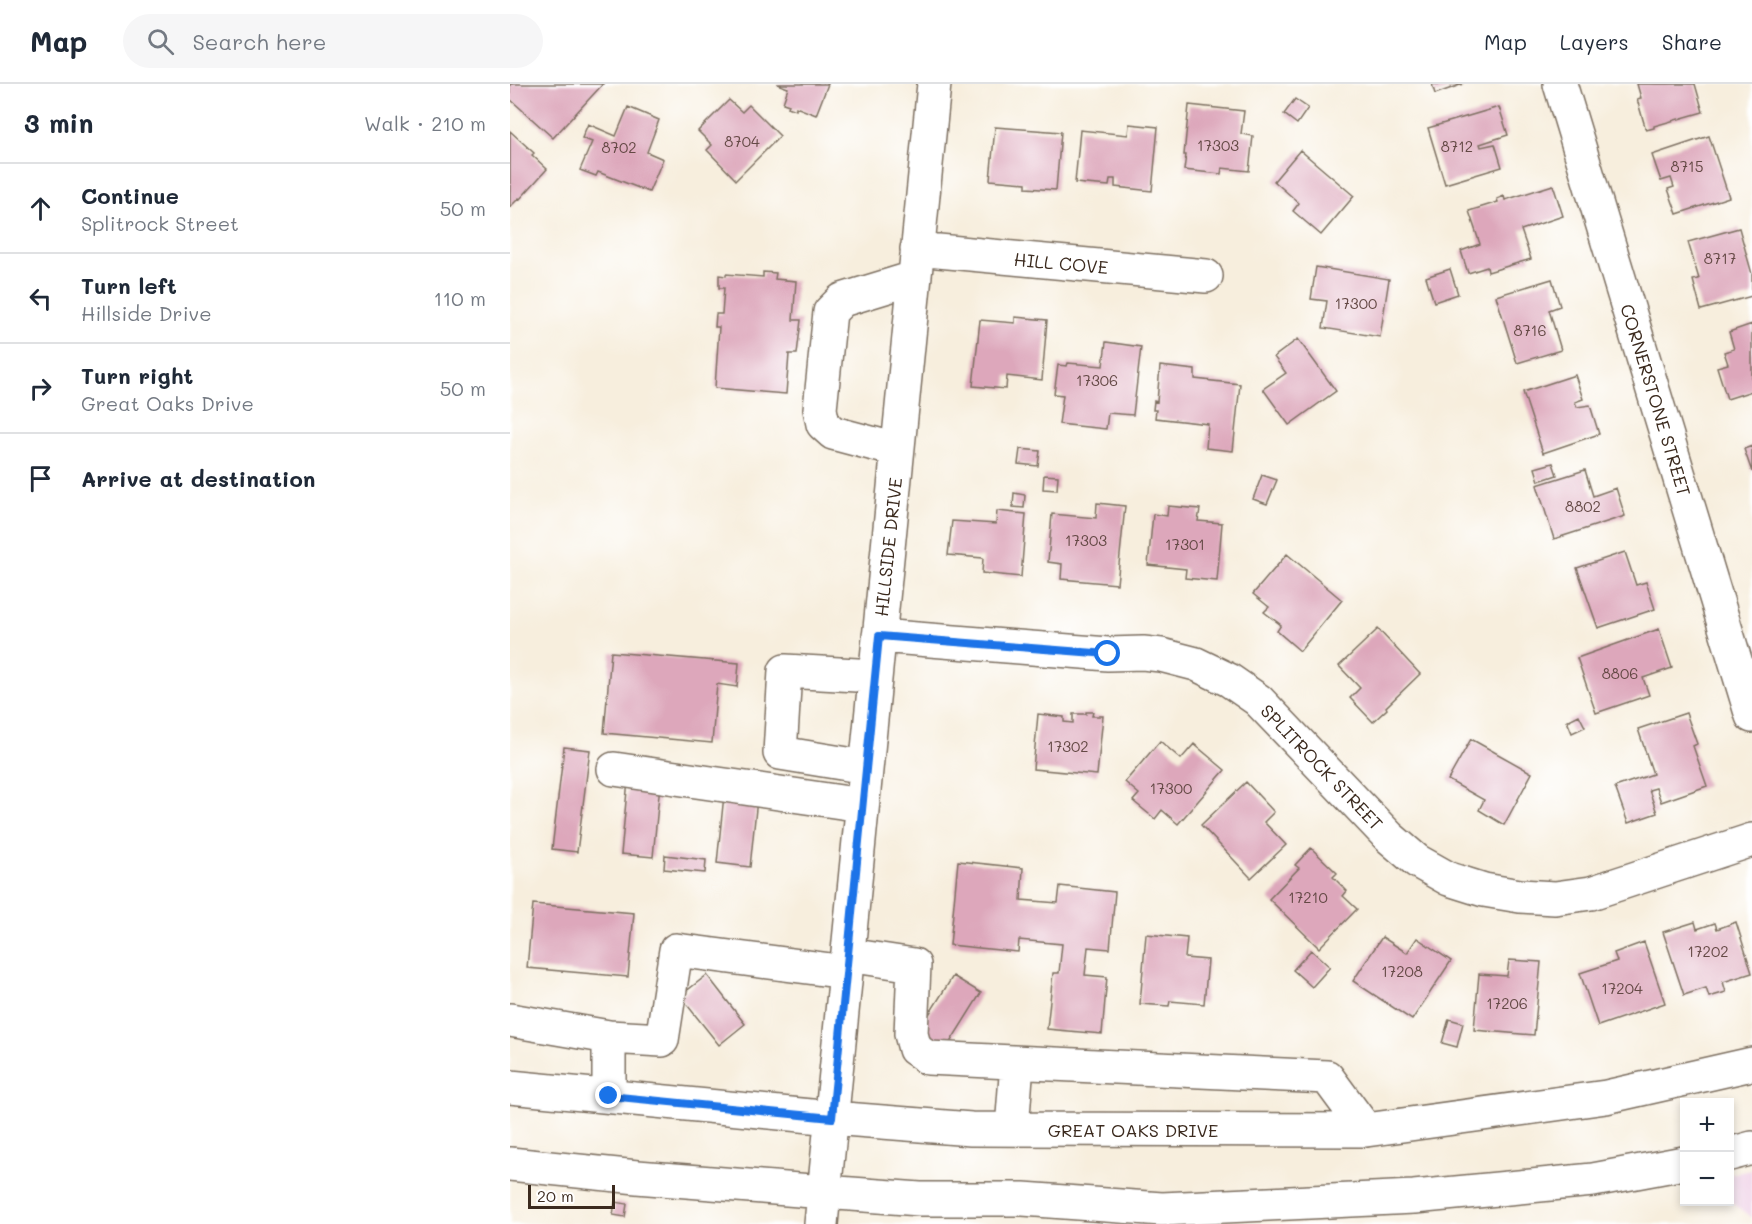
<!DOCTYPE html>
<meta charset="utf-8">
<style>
:root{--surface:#fff;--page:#f6f6f7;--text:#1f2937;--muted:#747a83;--line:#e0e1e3}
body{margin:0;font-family:Mali,sans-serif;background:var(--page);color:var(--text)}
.controls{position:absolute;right:18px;bottom:18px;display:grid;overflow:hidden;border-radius:0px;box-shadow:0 3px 9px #0003}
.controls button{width:54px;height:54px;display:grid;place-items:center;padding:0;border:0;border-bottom:2px solid var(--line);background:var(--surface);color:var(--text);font:30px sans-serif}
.scale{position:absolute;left:18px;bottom:15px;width:87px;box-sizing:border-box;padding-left:6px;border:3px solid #3b2a1e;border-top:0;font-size:16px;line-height:21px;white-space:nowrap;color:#3b2a1e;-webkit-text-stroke:4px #fff;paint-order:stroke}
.stop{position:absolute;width:18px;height:18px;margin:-14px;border:4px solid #1a73e8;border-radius:50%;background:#fff}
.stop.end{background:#1a73e8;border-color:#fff;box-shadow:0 2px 6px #0008}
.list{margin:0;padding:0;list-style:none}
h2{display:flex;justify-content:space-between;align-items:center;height:78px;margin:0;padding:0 24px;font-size:26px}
h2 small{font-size:20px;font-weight:400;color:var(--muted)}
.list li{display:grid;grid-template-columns:39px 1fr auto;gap:18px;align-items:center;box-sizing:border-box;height:90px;padding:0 24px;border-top:2px solid var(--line)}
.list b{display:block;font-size:22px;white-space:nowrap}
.list p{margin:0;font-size:20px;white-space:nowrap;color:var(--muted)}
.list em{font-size:20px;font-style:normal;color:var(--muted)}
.icon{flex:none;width:33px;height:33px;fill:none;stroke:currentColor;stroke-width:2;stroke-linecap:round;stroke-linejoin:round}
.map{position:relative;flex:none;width:1242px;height:1140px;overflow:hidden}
header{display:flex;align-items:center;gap:36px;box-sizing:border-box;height:84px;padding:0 30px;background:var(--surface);border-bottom:2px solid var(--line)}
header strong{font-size:28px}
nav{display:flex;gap:33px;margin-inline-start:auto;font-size:21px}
.search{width:420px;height:54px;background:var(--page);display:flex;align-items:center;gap:15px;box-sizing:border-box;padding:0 21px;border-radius:33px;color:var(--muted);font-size:22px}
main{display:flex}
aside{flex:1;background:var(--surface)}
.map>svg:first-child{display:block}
.built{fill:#efd0e6}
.building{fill:#dda7bb}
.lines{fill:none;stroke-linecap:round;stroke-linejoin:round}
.minor-casing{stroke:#7d6f61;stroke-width:36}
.minor{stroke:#fff;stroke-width:33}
.route{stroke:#1a73e8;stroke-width:8}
.labels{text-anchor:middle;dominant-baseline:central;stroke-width:4.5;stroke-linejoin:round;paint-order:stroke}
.number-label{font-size:15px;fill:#644945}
.street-label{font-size:18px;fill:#3b2a1e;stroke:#fff}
</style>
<header>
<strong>Map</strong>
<div class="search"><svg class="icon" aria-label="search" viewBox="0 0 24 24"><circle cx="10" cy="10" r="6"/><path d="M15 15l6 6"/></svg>Search here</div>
<nav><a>Map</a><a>Layers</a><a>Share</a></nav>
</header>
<main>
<aside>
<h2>3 min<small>Walk · 210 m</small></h2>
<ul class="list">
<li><svg class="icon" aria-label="ahead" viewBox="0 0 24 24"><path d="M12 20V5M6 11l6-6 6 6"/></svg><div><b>Continue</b><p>Splitrock Street</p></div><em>50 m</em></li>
<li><svg class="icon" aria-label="left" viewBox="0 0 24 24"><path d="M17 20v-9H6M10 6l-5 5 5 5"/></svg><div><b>Turn left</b><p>Hillside Drive</p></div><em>110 m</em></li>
<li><svg class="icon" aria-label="right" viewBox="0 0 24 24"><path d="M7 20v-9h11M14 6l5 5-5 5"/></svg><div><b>Turn right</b><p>Great Oaks Drive</p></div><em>50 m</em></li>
<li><svg class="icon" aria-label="arrive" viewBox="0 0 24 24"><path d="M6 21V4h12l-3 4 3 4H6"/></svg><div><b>Arrive at destination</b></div></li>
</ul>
</aside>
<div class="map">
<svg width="1242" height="1140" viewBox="0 0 1242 1140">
<rect width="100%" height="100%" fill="#fff"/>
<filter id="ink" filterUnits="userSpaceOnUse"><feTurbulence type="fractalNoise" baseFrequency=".0167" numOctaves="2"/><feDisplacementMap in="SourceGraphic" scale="12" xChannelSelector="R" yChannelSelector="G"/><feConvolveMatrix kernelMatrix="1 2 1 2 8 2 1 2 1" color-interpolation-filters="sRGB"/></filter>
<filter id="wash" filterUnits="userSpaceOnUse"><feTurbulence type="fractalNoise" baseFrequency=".008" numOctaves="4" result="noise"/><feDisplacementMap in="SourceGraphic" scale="24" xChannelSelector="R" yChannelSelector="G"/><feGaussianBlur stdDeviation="1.35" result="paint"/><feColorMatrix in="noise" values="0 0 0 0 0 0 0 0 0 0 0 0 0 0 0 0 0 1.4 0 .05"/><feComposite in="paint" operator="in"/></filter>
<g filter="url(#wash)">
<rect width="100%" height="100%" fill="#f7eedd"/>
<!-- built -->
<path class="built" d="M 1242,1086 L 1242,1134 L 1220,1117 L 1220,1090 Z"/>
<g id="blocks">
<!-- building -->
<path class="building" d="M 0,0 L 93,0 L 43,54 L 0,15 Z
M 267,0 L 318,0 L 306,31 L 286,23 L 286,26 L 278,23 L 279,21 L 273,19 L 278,4 Z
M 922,0 L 953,0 L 925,10 Z
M 1127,0 L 1185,0 L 1193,28 L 1144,42 L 1144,44 L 1136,46 L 1127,15 L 1131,14 Z
M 785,15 L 798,24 L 787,40 L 774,30 Z
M 219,16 L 232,28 L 239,21 L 270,52 L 226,96 L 197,66 L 202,61 L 188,47 Z
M 679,21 L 734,27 L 731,50 L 743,52 L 739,87 L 712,84 L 711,90 L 674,86 L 676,71 L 674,71 Z
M 118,23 L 149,36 L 137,68 L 153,75 L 139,108 L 88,88 L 86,92 L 70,86 L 82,58 L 72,54 L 78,40 L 106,52 Z
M 989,23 L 998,51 L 970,60 L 971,63 L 985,60 L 992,83 L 935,100 L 918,44 Z
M 619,40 L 648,43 L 642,107 L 605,103 L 605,95 L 600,95 L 599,102 L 565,99 L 570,46 L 618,51 Z
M 485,43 L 551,48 L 546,106 L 516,104 L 516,99 L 480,96 Z
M 0,47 L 24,69 L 22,71 L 37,85 L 10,115 L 9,114 L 0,123 Z
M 1199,52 L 1219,113 L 1167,130 L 1158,105 L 1164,103 L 1161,94 L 1151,97 L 1142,71 Z
M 790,66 L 844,112 L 811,151 L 783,127 L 789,119 L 764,97 Z
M 1043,101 L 1053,132 L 1011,146 L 1021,175 L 978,188 L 977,183 L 958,189 L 951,167 L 970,160 L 959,127 L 988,118 L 987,115 L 994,112 L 995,116 Z
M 1229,144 L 1242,190 L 1242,212 L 1191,226 L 1183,196 L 1189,195 L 1178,158 Z
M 806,183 L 879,195 L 870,253 L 813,244 L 817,217 L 801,215 Z
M 940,185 L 948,210 L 924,218 L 916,193 Z
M 253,188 L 266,189 L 265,195 L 286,197 L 283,236 L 291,236 L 287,270 L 279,270 L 276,310 L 205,304 L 209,243 L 205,243 L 206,230 L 212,230 L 214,204 L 209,204 L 209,191 L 216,192 L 216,190 L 253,193 Z
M 1042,195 L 1050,222 L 1039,226 L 1051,266 L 1007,279 L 986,212 Z
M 505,233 L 537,236 L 532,296 L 497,292 L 496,305 L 463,302 L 470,236 L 505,239 Z
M 1242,240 L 1242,307 L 1217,315 L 1207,283 L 1218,280 L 1214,268 L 1224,265 L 1219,248 Z
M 788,255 L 826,307 L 779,341 L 753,305 L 776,289 L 764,273 Z
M 596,258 L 631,263 L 623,331 L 598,329 L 596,345 L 549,340 L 553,311 L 544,310 L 548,281 L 557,282 L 558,279 L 593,282 Z
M 650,282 L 685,286 L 685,295 L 730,300 L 723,367 L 696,364 L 698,340 L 645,334 L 646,326 L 643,326 L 644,317 L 647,318 Z
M 1065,291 L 1073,315 L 1065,318 L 1067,323 L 1080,321 L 1089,350 L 1033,369 L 1013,308 Z
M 1242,362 L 1242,388 L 1234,365 Z
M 510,365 L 530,367 L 528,382 L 508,380 Z
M 1043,379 L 1047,391 L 1029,397 L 1025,384 Z
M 1075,386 L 1083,412 L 1106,404 L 1115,432 L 1044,455 L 1027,401 Z
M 534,391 L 548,392 L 547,406 L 533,405 Z
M 752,391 L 767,396 L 757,420 L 743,415 Z
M 504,409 L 515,411 L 514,424 L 503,423 Z
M 587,419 L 615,422 L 607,500 L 551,495 L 552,480 L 538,478 L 542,430 L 586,434 Z
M 658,422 L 690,425 L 688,437 L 712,439 L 707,497 L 675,494 L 676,485 L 638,481 L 643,430 L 657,432 Z
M 487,427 L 516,430 L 511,493 L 472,489 L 473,474 L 438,471 L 442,437 L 486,440 Z
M 1115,468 L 1126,501 L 1136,498 L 1145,525 L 1088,544 L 1067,484 Z
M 777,470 L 832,516 L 790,567 L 767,547 L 771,541 L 754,528 L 759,523 L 743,510 Z
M 868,545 L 910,590 L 876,623 L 877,625 L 863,638 L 840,614 L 850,604 L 829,582 Z
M 1149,545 L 1162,584 L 1133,594 L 1139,611 L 1086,629 L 1067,574 Z
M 101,568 L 229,579 L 227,603 L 207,600 L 202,659 L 94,649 Z
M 576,628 L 583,628 L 582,632 L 593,632 L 587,691 L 523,685 L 528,630 L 554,633 L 554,638 L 563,639 L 563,630 L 576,630 Z
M 1176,629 L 1187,660 L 1183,662 L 1197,702 L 1151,718 L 1146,704 L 1139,706 L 1147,729 L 1118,739 L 1105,703 L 1143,690 L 1128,645 Z
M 1069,631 L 1075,643 L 1062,649 L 1057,637 Z
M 961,655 L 1022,689 L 994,741 L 969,726 L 974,716 L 938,696 Z
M 650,657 L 671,675 L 684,660 L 715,686 L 668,740 L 652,726 L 645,735 L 623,717 L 629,710 L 615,698 Z
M 54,663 L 80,666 L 67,768 L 42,765 Z
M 118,696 L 150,700 L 143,773 L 111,770 Z
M 736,698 L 764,728 L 754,738 L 776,761 L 741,794 L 691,741 Z
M 214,711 L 247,715 L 240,783 L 207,779 Z
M 801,764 L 827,789 L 823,793 L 837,807 L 833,812 L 847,825 L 809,864 L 759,815 L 789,784 L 785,781 Z
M 155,771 L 196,776 L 195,789 L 154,785 Z
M 448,777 L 513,784 L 511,816 L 548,819 L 550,802 L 605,808 L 600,865 L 578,863 L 575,891 L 597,893 L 592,950 L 537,945 L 543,889 L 549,889 L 552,860 L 509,856 L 508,868 L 440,861 Z
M 23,820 L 124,829 L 118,893 L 17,884 Z
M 1185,838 L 1187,845 L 1205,839 L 1207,845 L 1226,838 L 1242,889 L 1213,898 L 1216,908 L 1199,913 L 1196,904 L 1174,911 L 1153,848 Z
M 636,850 L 677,854 L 675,874 L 698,876 L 694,920 L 660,917 L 659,922 L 630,920 Z
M 872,853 L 897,869 L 907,854 L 941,877 L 902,936 L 843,897 Z
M 1134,858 L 1155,919 L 1088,942 L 1070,889 L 1107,877 L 1104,869 Z
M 801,866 L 820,883 L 802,903 L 783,886 Z
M 999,876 L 1031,878 L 1024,951 L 964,946 L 969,890 L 997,892 Z
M 197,891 L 235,940 L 209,961 L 170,912 Z
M 443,892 L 471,909 L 436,965 L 408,948 Z
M 939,935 L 953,939 L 947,963 L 932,959 Z
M 105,1118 L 117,1120 L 115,1133 L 103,1131 Z"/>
</g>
</g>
<g filter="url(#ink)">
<use href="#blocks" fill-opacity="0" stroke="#7d6f61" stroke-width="1.5"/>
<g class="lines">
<defs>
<path id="minor" d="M 1050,0 L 1242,632
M 407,165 L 696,192
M 387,366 L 323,349 L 313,340 L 310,325 L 320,228 L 332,216 L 404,194
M 369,552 L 598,570 L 633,569 L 651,571 L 686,580 L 719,596 L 748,616 L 879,753 L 907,777 L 939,795 L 974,806 L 1010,812 L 1045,814 L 1081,809 L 1242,756
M 356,683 L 270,669 L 275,587 L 365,592
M 104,685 L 352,721
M 338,871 L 404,881 L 401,950 L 405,965 L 418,974 L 817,993 L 856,1046
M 0,936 L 99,953 L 99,1012
M 99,953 L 152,956 L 166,866 L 336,888
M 0,1003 L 322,1034 L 461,1045 L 856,1046 L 1096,1013 L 1242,980
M 502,1045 L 507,979
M 1220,1070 L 1242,1064
M 0,1080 L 127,1093 L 314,1108 L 410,1115 L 513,1115 L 652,1125 L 904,1113 L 1083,1096 L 1174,1079
M 311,1140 L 424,0"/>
</defs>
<!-- minor casing -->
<use href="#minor" class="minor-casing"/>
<!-- minor -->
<use href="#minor" class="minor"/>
</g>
</g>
<g class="lines" filter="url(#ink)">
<!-- route -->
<path class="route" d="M 99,1012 L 322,1034 L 369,552 L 598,570"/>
</g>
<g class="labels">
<!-- number labels -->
<g class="number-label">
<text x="232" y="57">8704</text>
<text x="708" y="61">17303</text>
<text x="947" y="62">8712</text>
<text x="109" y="63">8702</text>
<text x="1177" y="82">8715</text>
<text x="1210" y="174">8717</text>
<text x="846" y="219">17300</text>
<text x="1020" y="246">8716</text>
<text x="587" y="296">17306</text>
<text x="1073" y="422">8802</text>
<text x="576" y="456">17303</text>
<text x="675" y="460">17301</text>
<text x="1110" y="589">8806</text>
<text x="558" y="662">17302</text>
<text x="661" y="704">17300</text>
<text x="798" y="813">17210</text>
<text x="1198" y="867">17202</text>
<text x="892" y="887">17208</text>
<text x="1112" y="904">17204</text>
<text x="997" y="919">17206</text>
</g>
<!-- street labels -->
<g class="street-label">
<text transform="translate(551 179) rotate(5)">HILL COVE</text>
<text transform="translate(1146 316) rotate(73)">CORNERSTONE STREET</text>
<text transform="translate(378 463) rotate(-84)">HILLSIDE DRIVE</text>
<text transform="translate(812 683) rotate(46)">SPLITROCK STREET</text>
<text x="623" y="1046">GREAT OAKS DRIVE</text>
</g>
</g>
</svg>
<div class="controls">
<button>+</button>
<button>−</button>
</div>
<div class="scale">20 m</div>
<div class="stop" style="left:598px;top:570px"></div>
<div class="stop end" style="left:99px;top:1012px"></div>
</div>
</main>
